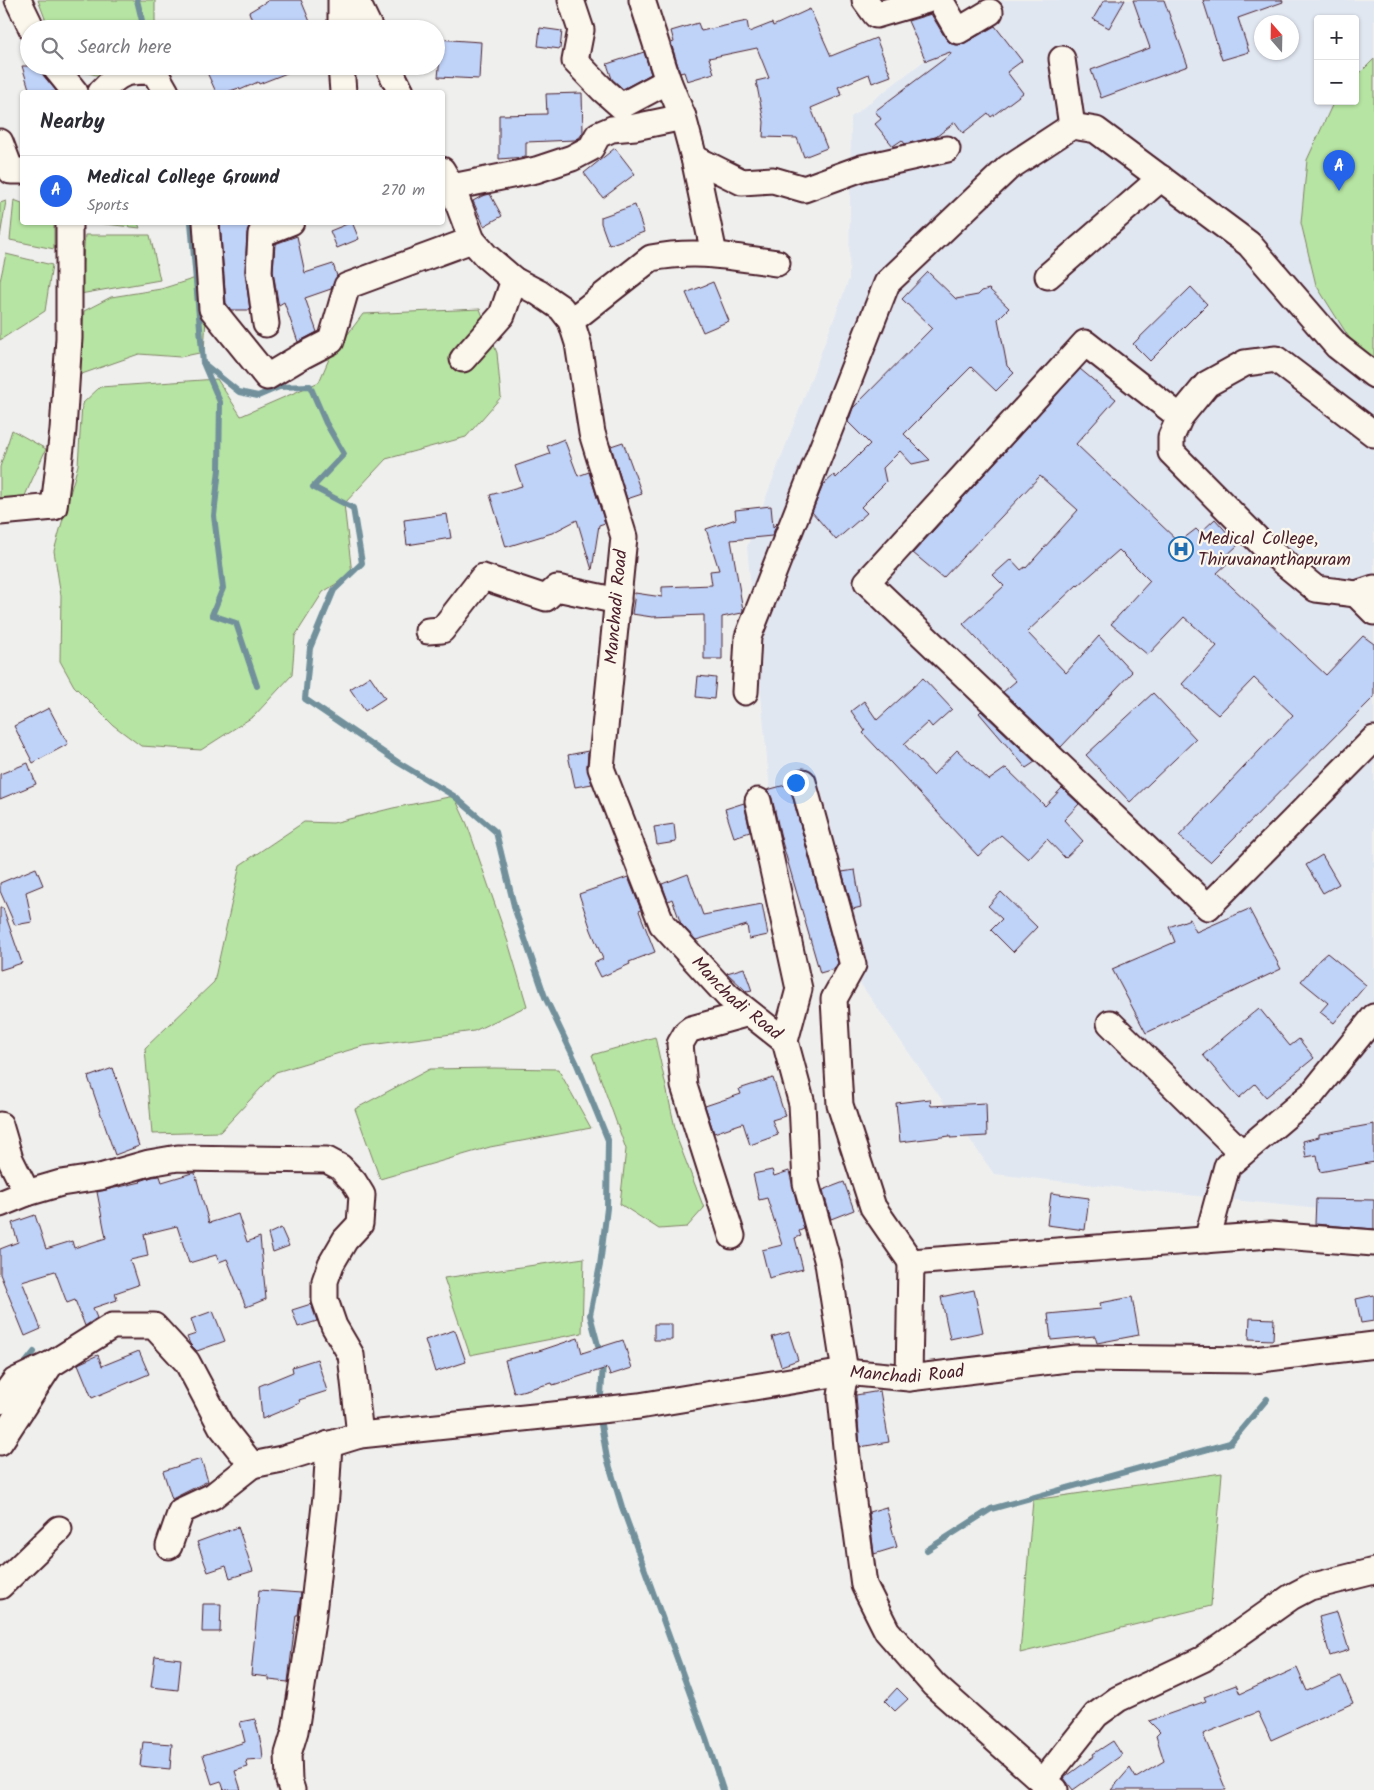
<!DOCTYPE html>
<meta charset="utf-8">
<style>
:root{--surface:#fff;--page:#f2f2f3;--text:#2b2b33;--muted:#7c7c81;--line:#e1e1e2;--accent:#2563eb}
body{margin:0;font-family:Kalam,sans-serif;background:var(--page);color:var(--text)}
.controls{position:absolute;right:15px;top:15px;display:grid;overflow:hidden;border-radius:5px;box-shadow:0 1px 4px #0004}
.controls button{width:45px;height:45px;display:grid;place-items:center;padding:0;border:0;border-bottom:1px solid var(--line);background:var(--surface);color:var(--text);font:25px sans-serif}
.compass{position:absolute;left:1254px;top:15px;width:45px;height:45px;border-radius:50%;background:var(--surface);box-shadow:0 1px 4px #0004;rotate:340deg}
.you{position:absolute;left:795px;top:782px;width:18px;height:18px;margin:-12px;border:4px solid #fff;border-radius:50%;background:#1a73e8;box-shadow:0 0 0 8px #1a73e833}
.badge{display:grid;place-items:center;width:32px;height:32px;border-radius:50%;background:var(--accent);color:#fff;font-size:16px;font-weight:700}
.pin{position:absolute;translate:-50% -41px;filter:drop-shadow(0 1px 2px #0008)}
.pin::after{content:'';position:absolute;top:26px;width:18px;height:15px;background:inherit;clip-path:polygon(0 0,100% 0,50% 100%)}
.list{margin:0;padding:0;list-style:none}
h2{display:flex;justify-content:space-between;align-items:center;height:65px;margin:0;padding:0 20px;font-size:21px}
h2 small{font-size:16px;font-weight:400;color:var(--muted)}
.list li{display:grid;grid-template-columns:32px 1fr auto;gap:15px;align-items:center;box-sizing:border-box;height:70px;padding:0 20px;border-top:1px solid var(--line)}
.list b{display:block;font-size:19px;white-space:nowrap}
.list p{margin:0;font-size:16px;white-space:nowrap;color:var(--muted)}
.list em{font-size:16px;font-style:normal;color:var(--muted)}
.icon{flex:none;width:28px;height:28px;fill:none;stroke:currentColor;stroke-width:2;stroke-linecap:round;stroke-linejoin:round}
.map{position:relative;flex:none;width:1374px;height:1790px;overflow:hidden}
.search{position:absolute;background:var(--surface);box-shadow:0 1px 4px #0004;left:20px;top:20px;width:425px;height:55px;display:flex;align-items:center;gap:12px;box-sizing:border-box;padding:0 18px;border-radius:28px;color:var(--muted);font-size:19px}
.panel{position:absolute;background:var(--surface);box-shadow:0 1px 4px #0004;left:20px;top:90px;width:425px;height:135px;border-radius:5px}
.map>svg:first-child{display:block}
.built{fill:#e1e7f1;fill-rule:evenodd}
.green{fill:#b6e4a2;stroke:#808266}
.lines{fill:none;stroke-linecap:round;stroke-linejoin:round}
.stream{stroke:#71909b;stroke-width:6}
.building{fill:#bfd2f8;stroke:#4a1f2b}
.minor-casing{stroke:#4a1f2b;stroke-width:29}
.minor{stroke:#fbf7ec;stroke-width:25}
.labels{text-anchor:middle;dominant-baseline:central;stroke-width:4.5;stroke-linejoin:round;paint-order:stroke}
.poi-label{font-size:18px;fill:#4a1f2b;stroke:#fbf7ec;text-anchor:start}
.street-label{font-size:18px;fill:#4a1f2b;stroke:#fbf7ec}
</style>
<div class="map">
<svg width="1374" height="1790" viewBox="0 0 1374 1790">
<rect width="100%" height="100%" fill="#eff0ee"/>
<filter id="ink" filterUnits="userSpaceOnUse"><feTurbulence type="fractalNoise" baseFrequency=".02" numOctaves="2"/><feDisplacementMap in="SourceGraphic" scale="10" xChannelSelector="R" yChannelSelector="G"/><feConvolveMatrix kernelMatrix="1 2 1 2 8 2 1 2 1" color-interpolation-filters="sRGB"/></filter>
<g filter="url(#ink)">
<!-- built -->
<path class="built" d="M 1003,0 L 1374,0 L 1374,1215 L 994,1174 L 777,865 L 747,547 L 849,279 L 851,117 ZM 1318,19 L 1355,19 L 1355,101 L 1318,101 ZM 1262,22 L 1292,22 L 1292,52 L 1262,52 Z"/>
<!-- green -->
<path class="green" d="M 38,0 L 155,0 L 155,22 L 160,29 L 49,29 Z
M 1374,59 L 1374,358 L 1350,339 L 1316,285 L 1301,223 L 1307,160 L 1334,101 L 1355,101 L 1355,78 Z
M 72,66 L 107,66 L 101,76 L 74,70 Z
M 14,200 L 22,203 L 22,222 L 54,223 L 54,249 L 10,240 Z
M 6,201 L 0,237 L 0,203 Z
M 97,223 L 138,223 L 140,228 Z
M 85,235 L 150,235 L 160,280 L 80,294 Z
M 6,254 L 52,265 L 45,311 L 0,340 L 0,281 Z
M 199,277 L 206,318 L 204,352 L 180,357 L 139,354 L 79,375 L 84,311 L 111,297 L 161,289 Z
M 480,309 L 497,353 L 501,397 L 466,437 L 386,459 L 344,504 L 352,574 L 323,592 L 295,636 L 292,675 L 254,716 L 201,750 L 141,746 L 113,725 L 74,686 L 60,661 L 61,596 L 54,551 L 78,465 L 82,404 L 100,387 L 217,379 L 241,416 L 319,382 L 329,359 L 363,314 Z
M 12,430 L 46,449 L 23,500 L 0,500 L 0,467 Z
M 454,796 L 467,824 L 508,942 L 527,1006 L 474,1031 L 363,1046 L 276,1072 L 220,1132 L 152,1134 L 145,1048 L 214,982 L 240,865 L 304,822 L 333,823 L 393,808 Z
M 655,1037 L 678,1141 L 704,1208 L 687,1227 L 659,1229 L 620,1204 L 626,1149 L 592,1055 Z
M 494,1068 L 558,1069 L 591,1128 L 490,1147 L 380,1179 L 355,1109 L 430,1069 Z
M 584,1258 L 582,1333 L 470,1355 L 444,1278 Z
M 1222,1473 L 1211,1606 L 1020,1653 L 1033,1500 Z"/>
<g class="lines">
<!-- stream -->
<path class="stream" d="M 137,0 L 144,29
M 191,222 L 203,363 L 239,392 L 258,396 L 279,387 L 310,386 L 326,423 L 344,454 L 313,487 L 353,508 L 362,563 L 334,590 L 310,648 L 305,699 L 399,763 L 454,796 L 496,832 L 515,910 L 545,997 L 576,1062 L 608,1140 L 607,1208 L 600,1265 L 590,1315 L 603,1364 L 601,1395
M 204,365 L 220,402 L 219,469 L 214,516 L 223,588 L 212,615 L 236,623 L 257,686
M 22,1367 L 34,1352
M 600,1419 L 607,1458 L 622,1507 L 706,1738 L 723,1790
M 927,1550 L 991,1509 L 1230,1443 L 1267,1399"/>
</g>
<!-- building -->
<path class="building" d="M 269,0 L 301,0 L 313,29 L 255,29 L 249,12 Z
M 1104,0 L 1125,0 L 1109,28 L 1093,19 Z
M 1133,0 L 1164,0 L 1188,66 L 1101,98 L 1091,70 L 1150,48 Z
M 1203,0 L 1282,0 L 1283,2 L 1238,18 L 1249,52 L 1222,60 Z
M 810,9 L 831,56 L 876,38 L 891,76 L 872,83 L 869,74 L 838,87 L 842,95 L 811,108 L 827,148 L 804,157 L 797,138 L 763,137 L 764,122 L 756,81 L 769,78 L 757,48 L 709,58 L 714,73 L 687,81 L 684,72 L 680,73 L 671,43 L 674,42 L 671,31 L 698,23 L 701,31 L 747,21 L 749,32 L 772,23 L 773,26 Z
M 931,14 L 946,39 L 951,44 L 958,45 L 965,43 L 995,26 L 1022,61 L 1007,72 L 1023,93 L 991,117 L 988,113 L 963,133 L 955,122 L 936,137 L 905,144 L 902,140 L 893,146 L 875,124 L 881,119 L 875,111 L 951,54 L 950,52 L 926,61 L 908,21 Z
M 540,28 L 562,31 L 560,49 L 538,46 Z
M 436,39 L 481,42 L 479,79 L 438,77 L 440,58 L 436,57 Z
M 644,52 L 651,74 L 623,89 L 612,79 L 607,64 Z
M 22,66 L 40,66 L 43,75 L 57,92 L 30,92 Z
M 204,66 L 302,66 L 302,67 L 259,84 L 258,82 L 240,90 L 239,88 L 227,92 L 216,92 Z
M 582,93 L 583,132 L 580,137 L 575,140 L 526,142 L 526,157 L 499,159 L 499,115 L 547,114 L 546,94 Z
M 615,148 L 635,174 L 603,198 L 584,173 Z
M 490,194 L 502,216 L 484,226 L 473,201 L 482,196 Z
M 635,205 L 644,232 L 609,245 L 601,223 L 601,217 Z
M 220,222 L 253,222 L 249,226 L 247,233 L 245,271 L 250,310 L 231,310 L 226,303 Z
M 352,222 L 359,239 L 337,248 L 330,231 Z
M 297,236 L 305,273 L 333,264 L 337,276 L 331,289 L 305,298 L 317,332 L 298,342 L 284,302 L 279,305 L 278,302 L 273,271 L 275,244 Z
M 928,272 L 956,299 L 978,295 L 982,291 L 989,289 L 1009,308 L 998,319 L 1007,366 L 1014,373 L 996,391 L 971,367 L 904,434 L 930,460 L 912,464 L 900,451 L 883,468 L 886,482 L 861,507 L 867,513 L 836,540 L 812,512 L 823,485 L 834,475 L 836,478 L 870,444 L 848,422 L 853,408 L 932,328 L 902,299 Z
M 713,282 L 729,321 L 703,332 L 686,293 Z
M 1191,287 L 1207,304 L 1150,361 L 1133,344 Z
M 1080,369 L 1116,399 L 1076,444 L 1179,542 L 1196,529 L 1200,533 L 1215,519 L 1238,545 L 1225,557 L 1230,561 L 1217,573 L 1326,675 L 1363,636 L 1374,644 L 1374,697 L 1210,862 L 1179,836 L 1293,715 L 1254,678 L 1218,715 L 1182,684 L 1217,646 L 1184,617 L 1148,655 L 1111,624 L 1150,581 L 1119,550 L 1078,586 L 1077,585 L 1027,632 L 1066,673 L 1099,636 L 1132,672 L 1061,747 L 1003,692 L 1016,681 L 963,624 L 1004,586 L 993,575 L 1011,559 L 1021,570 L 1025,567 L 1026,568 L 1078,510 L 1040,476 L 943,578 L 913,553 Z
M 564,439 L 578,476 L 589,472 L 605,523 L 599,525 L 592,570 L 577,520 L 552,533 L 506,547 L 490,495 L 522,486 L 515,466 L 550,454 L 547,446 Z
M 623,442 L 642,494 L 627,499 L 611,446 Z
M 771,506 L 773,527 L 777,523 L 772,536 L 731,540 L 743,610 L 742,613 L 722,617 L 722,659 L 704,659 L 704,615 L 652,617 L 632,614 L 635,593 L 662,597 L 662,587 L 712,585 L 710,571 L 719,570 L 706,529 L 736,519 L 735,510 Z
M 447,514 L 451,538 L 407,545 L 404,520 Z
M 370,676 L 385,698 L 365,711 L 350,689 Z
M 698,676 L 716,678 L 714,699 L 696,697 Z
M 923,678 L 952,709 L 932,727 L 928,722 L 904,744 L 933,775 L 957,750 L 989,780 L 1006,768 L 1045,806 L 1062,788 L 1079,804 L 1064,820 L 1083,841 L 1065,858 L 1047,839 L 1028,859 L 1001,835 L 978,856 L 863,733 L 865,731 L 851,711 L 864,701 L 877,720 Z
M 1153,693 L 1196,739 L 1130,802 L 1086,755 Z
M 49,708 L 68,744 L 33,763 L 14,726 Z
M 981,711 L 1035,762 L 1026,768 L 979,713 Z
M 588,751 L 587,767 L 592,784 L 575,787 L 568,755 Z
M 28,763 L 36,784 L 0,799 L 0,774 Z
M 789,784 L 838,963 L 834,969 L 820,973 L 782,842 L 772,798 L 767,790 Z
M 744,803 L 750,832 L 734,837 L 725,809 Z
M 674,824 L 676,842 L 657,845 L 654,827 Z
M 1322,855 L 1339,884 L 1323,893 L 1306,865 Z
M 36,868 L 43,885 L 26,892 L 32,922 L 15,925 L 0,891 L 0,883 Z
M 855,870 L 861,907 L 853,909 L 842,872 Z
M 688,874 L 703,915 L 762,904 L 768,935 L 749,939 L 747,925 L 696,940 L 681,924 L 672,899 L 668,901 L 662,884 Z
M 628,877 L 641,910 L 639,911 L 655,952 L 629,962 L 630,964 L 601,977 L 594,963 L 603,959 L 591,930 L 579,894 Z
M 1001,892 L 1037,927 L 1013,952 L 991,930 L 1002,919 L 988,906 Z
M 0,908 L 3,908 L 22,963 L 0,970 Z
M 1249,909 L 1281,969 L 1146,1033 L 1112,969 L 1175,942 L 1169,927 L 1190,919 L 1196,932 Z
M 1327,953 L 1366,985 L 1334,1023 L 1320,1012 L 1328,1003 L 1301,981 L 1320,959 Z
M 744,968 L 752,991 L 747,992 L 727,973 Z
M 1259,1008 L 1290,1046 L 1299,1039 L 1314,1058 L 1266,1097 L 1255,1084 L 1239,1098 L 1203,1055 Z
M 113,1068 L 139,1146 L 115,1155 L 88,1077 Z
M 773,1078 L 785,1116 L 772,1120 L 778,1135 L 750,1145 L 743,1123 L 714,1133 L 705,1106 L 741,1094 L 739,1089 Z
M 930,1099 L 931,1106 L 986,1103 L 987,1136 L 950,1138 L 950,1136 L 900,1142 L 896,1103 Z
M 1374,1124 L 1374,1162 L 1320,1172 L 1317,1155 L 1306,1157 L 1303,1141 L 1319,1137 L 1319,1134 Z
M 772,1170 L 774,1176 L 789,1171 L 791,1179 L 804,1229 L 799,1231 L 801,1236 L 795,1238 L 803,1269 L 769,1278 L 762,1250 L 782,1245 L 767,1198 L 759,1200 L 753,1174 Z
M 192,1173 L 195,1173 L 209,1223 L 238,1214 L 247,1242 L 260,1237 L 266,1299 L 246,1307 L 227,1259 L 219,1262 L 216,1255 L 189,1263 L 177,1226 L 144,1234 L 148,1256 L 130,1260 L 138,1285 L 115,1293 L 117,1300 L 93,1308 L 97,1318 L 85,1326 L 75,1300 L 67,1303 L 55,1271 L 22,1281 L 41,1329 L 25,1336 L 0,1274 L 0,1249 L 18,1242 L 12,1223 L 35,1215 L 46,1249 L 72,1241 L 74,1248 L 106,1238 L 97,1192 L 141,1182 L 140,1181 L 152,1177 L 160,1176 L 162,1182 Z
M 844,1182 L 854,1210 L 831,1219 L 823,1190 Z
M 1051,1193 L 1089,1198 L 1085,1230 L 1047,1225 Z
M 1316,1199 L 1374,1200 L 1374,1229 L 1315,1224 Z
M 281,1228 L 289,1246 L 273,1252 L 268,1234 Z
M 974,1290 L 983,1332 L 950,1339 L 941,1297 Z
M 1374,1295 L 1374,1321 L 1361,1323 L 1356,1299 Z
M 1132,1297 L 1139,1335 L 1097,1343 L 1095,1336 L 1051,1340 L 1048,1314 L 1101,1309 L 1100,1303 Z
M 311,1304 L 317,1321 L 298,1327 L 292,1310 Z
M 213,1311 L 225,1341 L 197,1351 L 190,1344 L 187,1337 L 196,1334 L 191,1319 Z
M 1250,1318 L 1274,1319 L 1273,1340 L 1249,1339 Z
M 654,1324 L 672,1324 L 672,1340 L 654,1340 Z
M 455,1330 L 466,1362 L 435,1372 L 425,1340 Z
M 789,1332 L 798,1360 L 781,1366 L 772,1337 Z
M 578,1338 L 582,1353 L 623,1340 L 632,1368 L 610,1375 L 607,1368 L 553,1385 L 552,1383 L 514,1393 L 505,1360 L 542,1350 Z
M 139,1351 L 149,1374 L 92,1398 L 78,1364 L 98,1355 L 102,1366 Z
M 317,1359 L 327,1391 L 299,1400 L 300,1403 L 262,1419 L 259,1386 L 293,1372 L 292,1367 Z
M 880,1391 L 889,1442 L 860,1447 L 856,1395 Z
M 201,1459 L 208,1481 L 172,1499 L 163,1471 Z
M 886,1507 L 897,1547 L 874,1554 L 869,1512 Z
M 238,1527 L 253,1571 L 230,1578 L 226,1566 L 208,1572 L 197,1542 Z
M 259,1590 L 301,1593 L 298,1615 L 296,1615 L 288,1682 L 269,1680 L 269,1677 L 251,1675 Z
M 203,1604 L 221,1604 L 220,1632 L 202,1632 Z
M 1337,1612 L 1349,1650 L 1330,1656 L 1319,1617 Z
M 155,1656 L 181,1659 L 178,1690 L 151,1687 Z
M 1297,1668 L 1307,1691 L 1341,1676 L 1353,1703 L 1271,1740 L 1258,1712 L 1203,1734 L 1226,1790 L 1111,1790 L 1130,1768 L 1136,1778 L 1164,1761 L 1156,1736 L 1160,1732 L 1149,1721 L 1206,1701 L 1204,1697 L 1236,1685 L 1240,1694 Z
M 897,1688 L 908,1699 L 895,1711 L 885,1701 Z
M 255,1719 L 262,1748 L 263,1760 L 246,1761 L 248,1767 L 235,1771 L 241,1790 L 224,1790 L 221,1781 L 212,1784 L 203,1755 L 245,1742 L 240,1722 Z
M 1113,1741 L 1122,1755 L 1073,1790 L 1064,1778 L 1094,1756 L 1093,1754 Z
M 143,1742 L 172,1744 L 170,1769 L 140,1766 Z"/>
<g class="lines">
<defs>
<g id="minor">
<path d="M 18,0 L 32,29"/>
<path d="M 356,0 L 370,29"/>
<path d="M 571,0 L 581,30 L 575,61 L 603,90 L 621,106 L 668,81"/>
<path d="M 642,0 L 668,81 L 683,117 L 694,158 L 742,182 L 773,180 L 804,189 L 862,168 L 947,149"/>
<path d="M 865,0 L 876,15 L 927,0"/>
<path d="M 940,0 L 958,31 L 990,12"/>
<path d="M 341,29 L 341,0"/>
<path d="M 1062,59 L 1072,126"/>
<path d="M 54,66 L 75,92"/>
<path d="M 341,66 L 343,92"/>
<path d="M 388,66 L 401,92"/>
<path d="M 101,92 C 121,71 126,71 154,71 L 166,92"/>
<path d="M 0,142 L 11,171 L 22,171"/>
<path d="M 694,158 L 714,254"/>
<path id="s1" d="M 442,170 L 452,187 L 472,240 L 486,256 L 514,280 L 539,293 L 561,308 L 571,321 L 578,343 L 592,433 L 624,537 L 601,768 L 662,924 L 728,996 L 785,1041 L 802,1104 L 806,1183 L 828,1263 L 845,1372 L 841,1396 L 847,1457 L 864,1585 L 887,1631 L 934,1685 L 1043,1782 L 1055,1790"/>
<path d="M 452,187 L 536,170 L 572,158 L 591,148 L 598,135 L 612,129 L 635,127 L 683,117"/>
<path d="M 206,222 L 212,309 L 267,377 L 302,356 L 331,341 L 347,286 L 472,240"/>
<path d="M 1048,276 L 1161,178"/>
<path d="M 571,321 L 651,258 C 697,249 731,257 777,263"/>
<path d="M 266,324 L 259,272 L 261,234 L 291,222"/>
<path d="M 463,359 L 502,315 L 514,280"/>
<path d="M 1180,417 L 1085,343 L 867,582 L 1208,907 L 1374,739"/>
<path d="M 1374,434 L 1276,359 L 1245,363 L 1207,384 L 1180,417 L 1171,437 L 1171,452 L 1267,549 L 1316,589 L 1356,594 L 1374,588"/>
<path d="M 0,512 L 54,507 L 63,430 L 69,338 L 69,222"/>
<path d="M 1356,594 L 1374,612"/>
<path d="M 428,631 L 442,630 L 483,577 L 546,598 L 557,588 L 618,601"/>
<path d="M 745,692 L 748,637 L 887,283 L 1008,168 L 1072,126 L 1096,130 L 1249,244 L 1337,346 L 1374,375"/>
<path d="M 803,782 L 853,965 L 834,999 L 840,1105 L 873,1207 L 911,1262"/>
<path d="M 758,801 L 799,989 L 785,1041"/>
<path d="M 1110,1023 L 1242,1153"/>
<path d="M 0,1125 L 10,1159 L 27,1193"/>
<path d="M 0,1204 L 27,1193 L 61,1183 L 100,1177 L 149,1163 L 178,1158 L 327,1160 L 340,1167 L 354,1182 L 362,1195 L 360,1224 L 345,1240 L 331,1264 L 325,1281 L 325,1300 L 334,1326 L 351,1355 L 360,1435"/>
<path d="M 732,1236 L 684,1086 L 680,1044 L 687,1032 L 691,1029 L 749,1013"/>
<path d="M 1207,1240 L 1227,1166 L 1312,1094 L 1374,1017"/>
<path d="M 909,1378 L 911,1262 L 1270,1235 L 1374,1243"/>
<path d="M 0,1401 L 15,1381 L 51,1364"/>
<path id="s2" d="M 0,1442 L 50,1365 L 112,1326 L 154,1326 L 187,1362 L 221,1426 L 252,1465 L 282,1459 L 360,1435 L 639,1406 L 845,1372 L 909,1378 L 1076,1358 L 1254,1360 L 1374,1345"/>
<path d="M 169,1546 L 181,1511 L 213,1496 L 252,1465"/>
<path d="M 0,1586 L 59,1529"/>
<path d="M 1043,1782 L 1096,1715 L 1118,1699 L 1203,1659 L 1291,1597 L 1310,1587 L 1374,1571"/>
<path d="M 292,1790 L 289,1781 L 288,1754 L 295,1731 L 312,1622 L 326,1496 L 329,1444"/>
</g>
</defs>
<!-- minor casing -->
<use href="#minor" class="minor-casing"/>
<!-- minor -->
<use href="#minor" class="minor"/>
</g>
</g>
<!-- icons -->
<defs>
<symbol id="hospital-ring" viewBox="-11 -11 22 22"><circle r="9.5" fill="#fbf7ec" stroke="#1f6fb2" stroke-width="1.5"/><path d="M-5-5h3v3.5h4V-5h3V5h-3V1.5h-4V5h-3Z" fill="#1f6fb2"/></symbol>
</defs>
<g fill-rule="evenodd">
<use href="#hospital-ring" x="1167" y="535" width="28" height="28"/>
</g>
<g class="labels">
<!-- poi labels -->
<g class="poi-label">
<text x="1198" y="539">Medical College,<tspan x="1198" dy="21">Thiruvananthapuram</tspan></text>
</g>
<!-- street labels -->
<g class="street-label">
<text transform="translate(617 607) rotate(-85)">Manchadi Road</text>
<text stroke="none"><textPath href="#s1" startOffset="934">Manchadi Road</textPath></text>
<text stroke="none"><textPath href="#s2" startOffset="1042">Manchadi Road</textPath></text>
</g>
</g>
</svg>
<div class="controls">
<button>+</button>
<button>−</button>
</div>
<svg class="compass" viewBox="-18 -18 36 36"><path d="M0-13l5 13h-10z" fill="#e53935"/><path d="M0 13l5-13h-10z" fill="#7c7c81"/></svg>
<div class="you"></div>
<div class="pin badge" style="left:1339px;top:191px">A</div>
<div class="search"><svg class="icon" aria-label="search" viewBox="0 0 24 24"><circle cx="10" cy="10" r="6"/><path d="M15 15l6 6"/></svg>Search here</div>
<section class="panel">
<h2>Nearby<small></small></h2>
<ul class="list">
<li><span class="badge">A</span><div><b>Medical College Ground</b><p>Sports</p></div><em>270 m</em></li>
</ul>
</section>
</div>
